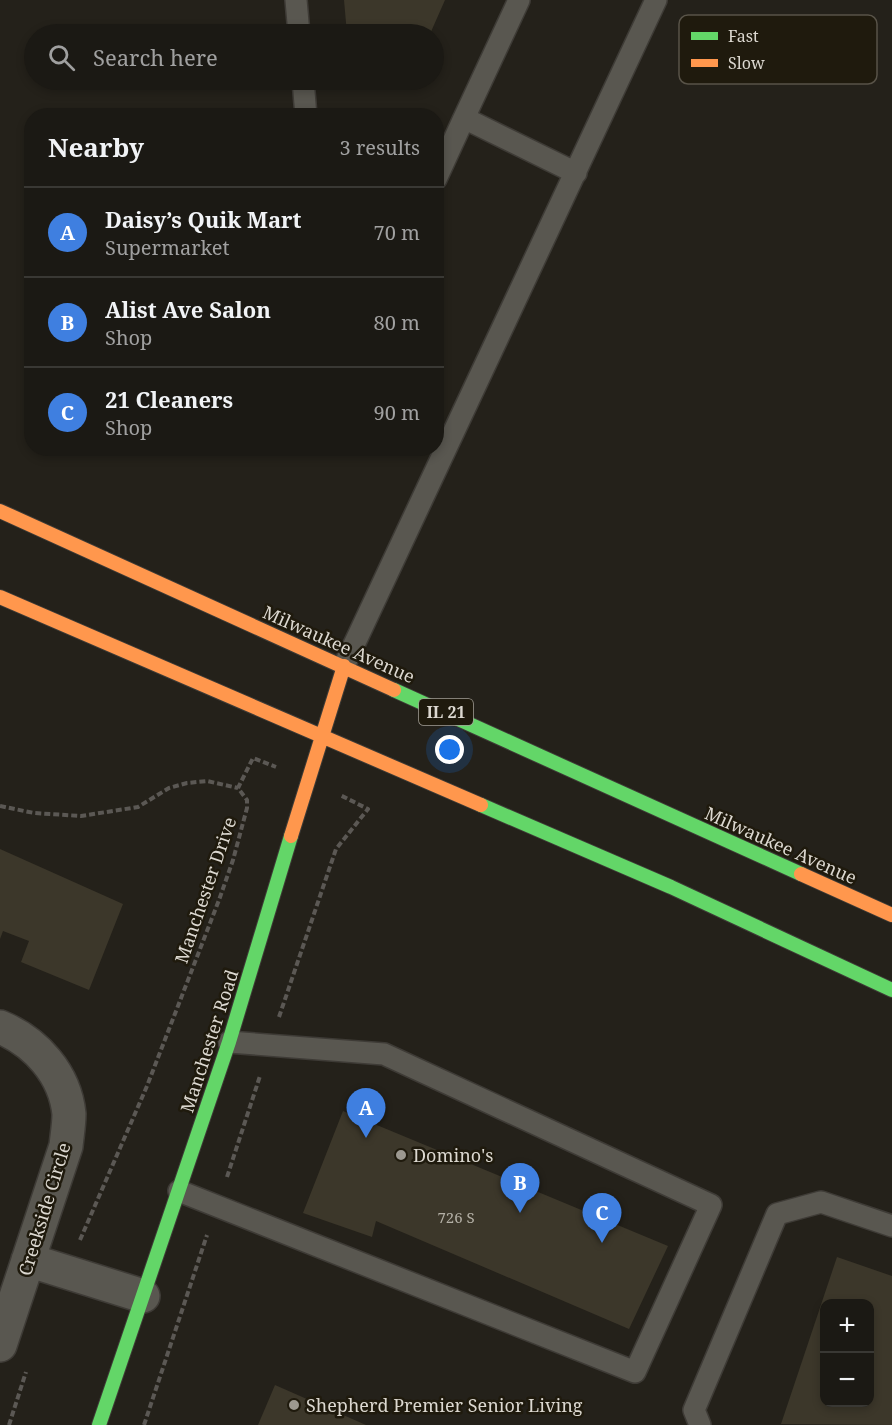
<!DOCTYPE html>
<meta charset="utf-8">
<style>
:root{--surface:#1b1914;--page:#24221d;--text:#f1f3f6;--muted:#a0a0a0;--line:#393834;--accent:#9c9890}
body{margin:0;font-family:"Noto Serif",serif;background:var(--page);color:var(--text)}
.controls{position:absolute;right:18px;bottom:18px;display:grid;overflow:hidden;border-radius:12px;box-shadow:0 3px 9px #0003}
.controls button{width:54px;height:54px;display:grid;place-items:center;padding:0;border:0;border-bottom:2px solid var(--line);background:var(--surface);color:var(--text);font:30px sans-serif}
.you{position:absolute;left:450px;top:750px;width:21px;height:21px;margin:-15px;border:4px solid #fff;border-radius:50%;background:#1a73e8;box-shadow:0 0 0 9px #1a73e833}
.badge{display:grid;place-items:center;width:39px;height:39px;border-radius:50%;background:var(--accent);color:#fff;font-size:20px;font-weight:700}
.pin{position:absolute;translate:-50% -50px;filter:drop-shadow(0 2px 3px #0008)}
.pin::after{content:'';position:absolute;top:32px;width:21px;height:18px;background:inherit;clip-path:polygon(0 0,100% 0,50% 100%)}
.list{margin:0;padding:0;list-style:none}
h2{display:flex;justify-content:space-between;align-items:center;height:78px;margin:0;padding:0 24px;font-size:26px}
h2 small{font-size:20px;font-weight:400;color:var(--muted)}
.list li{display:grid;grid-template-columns:39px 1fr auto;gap:18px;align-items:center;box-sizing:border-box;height:90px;padding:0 24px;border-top:2px solid var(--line)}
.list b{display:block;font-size:22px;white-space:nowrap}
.list p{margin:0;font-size:20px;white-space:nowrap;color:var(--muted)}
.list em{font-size:20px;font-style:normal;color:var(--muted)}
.icon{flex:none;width:33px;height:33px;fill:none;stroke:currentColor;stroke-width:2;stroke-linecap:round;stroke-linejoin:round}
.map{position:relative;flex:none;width:892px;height:1425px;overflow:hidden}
.search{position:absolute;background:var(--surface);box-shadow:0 3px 9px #0003;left:24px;top:24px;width:420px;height:66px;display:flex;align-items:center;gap:15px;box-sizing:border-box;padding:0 21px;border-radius:33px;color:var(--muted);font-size:22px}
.panel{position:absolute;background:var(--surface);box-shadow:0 3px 9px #0003;left:24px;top:108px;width:420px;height:348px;border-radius:24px}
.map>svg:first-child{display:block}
.building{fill:#3c372a;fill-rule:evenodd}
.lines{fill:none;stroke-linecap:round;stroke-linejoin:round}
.lane-casing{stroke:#3e3b36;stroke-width:24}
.street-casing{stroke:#3e3b36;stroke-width:36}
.fast-casing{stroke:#3e3b36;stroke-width:16}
.slow-casing{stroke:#3e3b36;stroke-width:16}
.path{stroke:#5b5854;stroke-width:4;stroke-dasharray:6 3;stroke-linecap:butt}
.lane{stroke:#595750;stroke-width:21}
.street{stroke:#595750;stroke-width:33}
.fast{stroke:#63d668;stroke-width:14}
.slow{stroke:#ff974d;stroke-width:14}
.poi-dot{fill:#9c9890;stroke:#1f1a0d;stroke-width:2}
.labels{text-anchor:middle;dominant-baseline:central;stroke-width:5;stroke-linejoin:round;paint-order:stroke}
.number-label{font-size:15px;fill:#b4b0a6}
.shield{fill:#1f1a0d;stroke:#a39f96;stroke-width:1.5}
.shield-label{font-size:16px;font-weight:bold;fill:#dcd8d0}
.street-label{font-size:18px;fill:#dcd8d0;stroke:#1f1a0d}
.poi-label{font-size:18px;fill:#dcd8d0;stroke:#1f1a0d;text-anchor:start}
.key{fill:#1f1a0d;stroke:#585348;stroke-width:1.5}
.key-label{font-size:16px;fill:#dcd8d0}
</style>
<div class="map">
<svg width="892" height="1425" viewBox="0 0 892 1425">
<rect width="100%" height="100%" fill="#24211a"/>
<!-- building -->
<path class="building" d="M 344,0 L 445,0 L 430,34 L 347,34 Z
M 0,849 L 123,904 L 89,990 L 21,962 L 29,941 L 3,931 L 0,939 Z
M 343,1111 L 668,1246 L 629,1329 L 376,1221 L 372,1237 L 303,1213 Z
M 837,1257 L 892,1276 L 892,1425 L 781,1424 ZM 824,1304 L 870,1304 L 870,1402 L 824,1402 Z
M 275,1385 L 366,1425 L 258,1425 Z"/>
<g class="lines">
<defs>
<path id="lane" d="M 296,0 L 299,34
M 519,0 L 464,118 L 576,173
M 303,80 L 306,116
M 436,179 L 464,118
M 344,666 L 656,0
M 179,1191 L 635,1372 L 711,1205 L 384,1054 L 229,1042
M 700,1425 L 694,1410 L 777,1214 L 821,1202 L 892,1226"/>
<path id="street" d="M 0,1027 C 36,1042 65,1074 69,1114 C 69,1124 67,1136 66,1146 L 0,1345
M 28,1260 L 143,1296"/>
<path id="fast" d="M 394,690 L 801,874
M 481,805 L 671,887 L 892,990
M 99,1425 L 229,1042 L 291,836"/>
<path id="slow" d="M 0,511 L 394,690
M 0,597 L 481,805
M 291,836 L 344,666
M 801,874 L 892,915"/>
</defs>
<!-- lane casing -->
<use href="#lane" class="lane-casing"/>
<!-- street casing -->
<use href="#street" class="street-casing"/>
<!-- fast casing -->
<use href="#fast" class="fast-casing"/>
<!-- slow casing -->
<use href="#slow" class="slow-casing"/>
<!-- path -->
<path class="path" d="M 0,806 L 34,813 L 81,816 L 138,807 L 169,788 L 187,783 L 207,781 L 238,788
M 279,1017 L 336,849 L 368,809 L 340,795
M 227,1177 L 260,1076
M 80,1240 L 147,1086 L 219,900 L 233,860 L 247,808 L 247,800 L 238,788 L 253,758 L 276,767
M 9,1425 L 26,1372
M 144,1425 L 207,1235"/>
<!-- lane -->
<use href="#lane" class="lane"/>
<!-- street -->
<use href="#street" class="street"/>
<!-- fast -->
<use href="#fast" class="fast"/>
<!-- slow -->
<use href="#slow" class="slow"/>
</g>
<!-- markers -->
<g class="poi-dot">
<circle cx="401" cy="1155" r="6"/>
<circle cx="294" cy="1405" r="6"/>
</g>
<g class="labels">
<!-- number labels -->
<g class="number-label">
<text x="456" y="1217">726 S</text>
</g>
<!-- shield labels -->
<rect class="shield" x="419" y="699" width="54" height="26" rx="4.5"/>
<g class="shield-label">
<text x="446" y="712">IL 21</text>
</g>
<!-- street labels -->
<g class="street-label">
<text transform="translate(339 644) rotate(24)">Milwaukee Avenue</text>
<text transform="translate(781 845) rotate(24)">Milwaukee Avenue</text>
<text transform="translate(205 890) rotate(-71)">Manchester Drive</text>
<text transform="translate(209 1041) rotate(-72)">Manchester Road</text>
<text transform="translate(44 1209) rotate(-73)">Creekside Circle</text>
</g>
<!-- poi labels -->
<g class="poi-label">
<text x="413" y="1155">Domino's</text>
<text x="306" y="1405">Shepherd Premier Senior Living</text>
</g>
</g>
<!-- legend -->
<rect x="679" y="15" width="198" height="69" rx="9" class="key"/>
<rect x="691" y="32" width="27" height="8" fill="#63d668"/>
<rect x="691" y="59" width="27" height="8" fill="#ff974d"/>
<g class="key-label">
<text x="728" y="42">Fast</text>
<text x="728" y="69">Slow</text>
</g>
</svg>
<div class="controls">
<button>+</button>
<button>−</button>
</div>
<div class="you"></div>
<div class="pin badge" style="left:366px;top:1138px;background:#3f7fe0">A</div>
<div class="pin badge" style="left:520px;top:1213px;background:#3f7fe0">B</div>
<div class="pin badge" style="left:602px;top:1243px;background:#3f7fe0">C</div>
<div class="search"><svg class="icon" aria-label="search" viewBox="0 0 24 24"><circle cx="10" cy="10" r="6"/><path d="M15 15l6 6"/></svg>Search here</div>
<section class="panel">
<h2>Nearby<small>3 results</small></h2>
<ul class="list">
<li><span class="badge" style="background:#3f7fe0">A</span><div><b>Daisy’s Quik Mart</b><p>Supermarket</p></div><em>70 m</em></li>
<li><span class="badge" style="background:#3f7fe0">B</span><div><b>Alist Ave Salon</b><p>Shop</p></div><em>80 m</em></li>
<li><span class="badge" style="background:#3f7fe0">C</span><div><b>21 Cleaners</b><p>Shop</p></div><em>90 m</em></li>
</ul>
</section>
</div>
